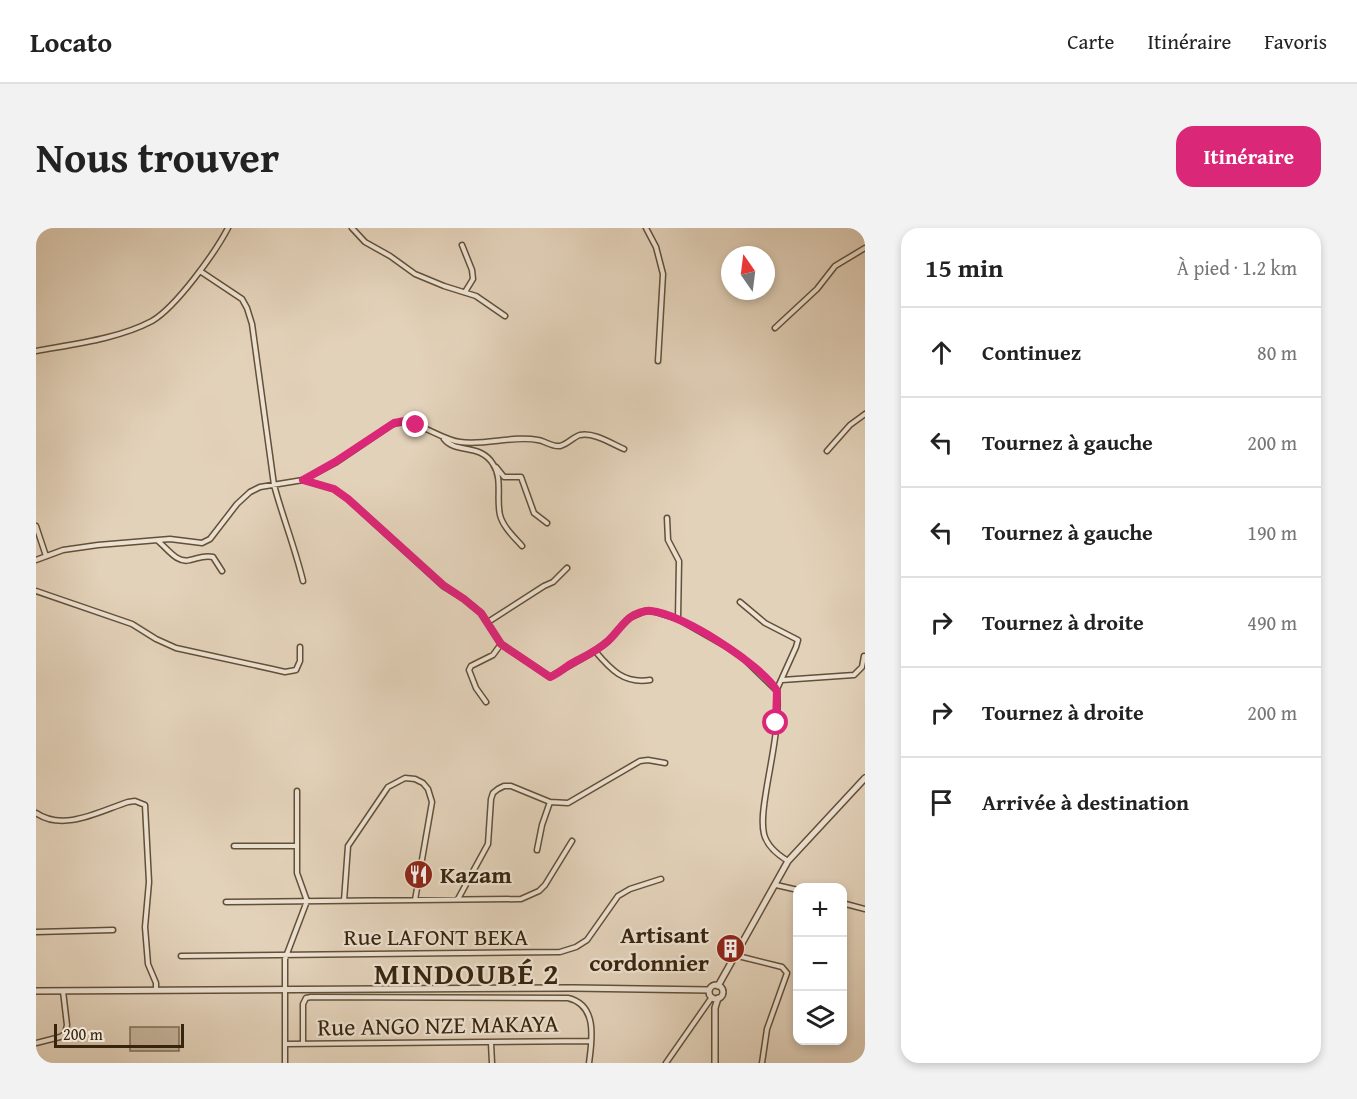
<!DOCTYPE html>
<html lang="fr">
<meta charset="utf-8">
<style>
:root{--surface:#fff;--page:#f2f2f2;--text:#222;--muted:#767676;--line:#e0e0e0;--accent:#db2777}
body{margin:0;font-family:"Gentium Book Plus",serif;background:var(--page);color:var(--text)}
.controls{position:absolute;right:18px;bottom:18px;display:grid;overflow:hidden;border-radius:12px;box-shadow:0 3px 9px #0003}
.controls button{width:54px;height:54px;display:grid;place-items:center;padding:0;border:0;border-bottom:2px solid var(--line);background:var(--surface);color:var(--text);font:30px sans-serif}
.compass{position:absolute;left:685px;top:18px;width:54px;height:54px;border-radius:50%;background:var(--surface);box-shadow:0 3px 9px #0003;rotate:346deg}
.scale{position:absolute;left:18px;bottom:15px;width:130px;box-sizing:border-box;padding-left:6px;border:3px solid #37240e;border-top:0;font-size:16px;line-height:21px;white-space:nowrap;color:#37240e;-webkit-text-stroke:4px #ede2d2;paint-order:stroke}
.stop{position:absolute;width:18px;height:18px;margin:-14px;border:4px solid #db2777;border-radius:50%;background:#fff}
.stop.end{background:#db2777;border-color:#fff;box-shadow:0 2px 6px #0008}
.list{margin:0;padding:0;list-style:none}
h2{display:flex;justify-content:space-between;align-items:center;height:78px;margin:0;padding:0 24px;font-size:26px}
h2 small{font-size:20px;font-weight:400;color:var(--muted)}
.list li{display:grid;grid-template-columns:39px 1fr auto;gap:18px;align-items:center;box-sizing:border-box;height:90px;padding:0 24px;border-top:2px solid var(--line)}
.list b{display:block;font-size:22px;white-space:nowrap}
.list em{font-size:20px;font-style:normal;color:var(--muted)}
.icon{flex:none;width:33px;height:33px;fill:none;stroke:currentColor;stroke-width:2;stroke-linecap:round;stroke-linejoin:round}
.map{position:relative;flex:none;width:829px;height:835px;overflow:hidden;border-radius:18px}
header{display:flex;align-items:center;gap:36px;box-sizing:border-box;height:84px;padding:0 30px;background:var(--surface);border-bottom:2px solid var(--line)}
header strong{font-size:28px}
nav{display:flex;gap:33px;margin-inline-start:auto;font-size:21px}
.intro{display:flex;align-items:center;justify-content:space-between;box-sizing:border-box;height:144px;padding:0 36px}
h1{margin:0;font-size:42px}
.button{padding:15px 27px;border-radius:18px;background:var(--accent);color:#fff;font-size:21px;font-weight:700}
main{display:flex;gap:36px;padding:0 36px}
aside{flex:1;background:var(--surface);border-radius:18px;box-shadow:0 3px 9px #0003}
.map>svg:first-child{display:block}
.green{fill:#c6b49d;stroke:#7e6c56;stroke-width:1.5}
.lines{fill:none;stroke-linecap:round;stroke-linejoin:round}
.minor-casing{stroke:#625039;stroke-width:7}
.tertiary-casing{stroke:#625039;stroke-width:8}
.minor{stroke:#ede2d2;stroke-width:4}
.tertiary{stroke:#ede2d2;stroke-width:5}
.route{stroke:#db2777;stroke-width:8}
.labels{text-anchor:middle;dominant-baseline:central;stroke-width:4.5;stroke-linejoin:round;paint-order:stroke}
.poi-label{font-size:24px;font-weight:bold;fill:#37240e;stroke:#ede2d2;text-anchor:start}
.street-label{font-size:24px;fill:#37240e;stroke:#ede2d2}
.district-label{font-size:30px;font-weight:bold;letter-spacing:1.5px;fill:#37240e;stroke:#ede2d2}
</style>
<header>
<strong>Locato</strong>
<nav><a>Carte</a><a>Itinéraire</a><a>Favoris</a></nav>
</header>
<div class="intro"><h1>Nous trouver</h1><a class="button">Itinéraire</a></div>
<main>
<div class="map">
<svg width="829" height="835" viewBox="0 0 829 835">
<rect width="100%" height="100%" fill="#e3d2ba"/>
<filter id="stains"><feTurbulence type="fractalNoise" baseFrequency=".00333" numOctaves="4"/><feColorMatrix values="0 0 0 0 .2 0 0 0 0 .09 0 0 0 0 .02 0 0 0 .5 -.17"/></filter>
<radialGradient id="worn" r=".72"><stop offset=".6" stop-color="#630" stop-opacity="0"/><stop offset="1" stop-color="#630" stop-opacity=".3"/></radialGradient>
<!-- green -->
<path class="green" d="M 94,799 L 143,799 L 143,823 L 94,823 Z"/>
<g class="lines">
<defs>
<path id="minor" d="M 316,0 L 329,14 L 354,28 L 379,46 L 408,58 L 440,68 L 469,88
M 610,0 L 620,19 L 627,46 L 622,133
M 426,17 L 436,42 L 437,51 L 429,64
M 164,43 L 206,71 L 211,80 L 216,96 L 238,257 C 247,290 259,320 267,353
M 739,100 L 781,61 L 799,38 L 829,20
M 0,123 C 38,116 82,111 116,93 C 140,79 179,25 192,0
M 408,211 C 420,226 444,215 457,236 C 467,251 460,270 464,287 C 467,299 478,309 486,318
M 791,223 L 814,197 L 829,186
M 460,239 L 468,249 L 485,249 L 498,285 L 511,295
M 267,252 L 298,261 L 312,271 L 407,358 L 428,371 L 445,385 L 465,416 L 514,449 L 559,423 L 571,414 L 593,390 L 609,383 L 616,383 L 642,391 L 691,419 L 707,430 L 741,463 C 744,496 735,532 730,564 C 728,577 725,593 728,606 C 731,618 742,627 752,633
M 631,290 L 632,312 L 643,333 L 642,391
M 0,298 L 10,328
M 122,313 C 131,320 141,336 154,332 C 163,330 168,327 177,329 L 186,343
M 0,332 L 27,322 L 62,317 L 134,311 L 166,315 L 174,311 L 201,276 L 214,264 L 224,259 L 267,252 L 299,235 L 355,197 C 378,187 401,211 424,214 C 449,218 477,207 502,212 C 509,213 516,219 524,218 C 532,216 537,209 544,207 C 558,204 576,216 588,221
M 0,363 L 96,396 L 120,411 L 140,420 L 236,441 L 249,444 L 260,442 L 264,433 L 264,419
M 704,374 L 729,395 L 762,412 L 760,419 L 741,461
M 452,394 L 508,358 L 517,354 L 531,340
M 559,423 C 575,442 588,456 614,452
M 746,452 L 818,447 L 826,439 L 828,428
M 450,474 L 440,460 L 433,442 L 435,438 L 457,427 L 465,416
M 0,585 C 28,604 64,583 92,574 L 99,573 L 109,577 L 113,654 L 109,699 L 112,736 L 120,755 L 120,762
M 198,618 L 261,618
M 501,622 L 506,597 L 514,574
M 740,657 L 762,662
M 422,671 L 452,616 L 455,571 L 457,565 L 462,561 L 468,558 L 475,558 L 514,574 L 532,575 L 604,533 L 612,532 L 629,535
M 308,673 L 312,618 L 352,559 L 369,550 L 379,551 L 387,555 L 392,561 L 396,574 L 379,672
M 190,674 L 485,671 L 503,663 L 509,657 L 536,613
M 806,675 L 829,681
M 0,704 L 77,702
M 698,727 L 746,739 L 751,745 L 731,801 L 726,835
M 145,728 L 524,724 L 540,719 L 551,712 L 582,668 L 594,661 L 625,651
M 0,815 L 24,809 L 29,806 L 31,797 L 27,763
M 455,815 L 456,835
M 250,816 L 555,813
M 267,816 L 267,776 L 270,770 L 275,769 L 532,770 C 562,777 556,812 553,835
M 249,835 L 249,731 L 271,673 L 261,645 L 261,563
M 630,835 L 676,769"/>
<path id="tertiary" d="M673 764a7 7 0 1 1 14 0a7 7 0 1 1-14 0Z
M 682,758 L 752,633 L 829,550
M 0,763 L 537,760 L 673,762
M 679,835 L 679,780 L 682,770"/>
</defs>
<!-- minor casing -->
<use href="#minor" class="minor-casing"/>
<!-- tertiary casing -->
<use href="#tertiary" class="tertiary-casing"/>
<!-- minor -->
<use href="#minor" class="minor"/>
<!-- tertiary -->
<use href="#tertiary" class="tertiary"/>
</g>
<g class="lines">
<!-- route -->
<path class="route" d="M 380,197 L 369,193 L 358,195 L 299,234 L 267,252 L 298,261 L 312,271 L 407,357 L 428,371 L 445,385 L 465,416 L 514,449 C 521,446 527,441 533,437 C 547,429 560,424 572,413 C 581,405 587,393 598,387 C 603,385 609,382 615,383 C 645,385 726,437 741,463 L 740,495"/>
</g>
<!-- icons -->
<defs>
<symbol id="restaurant-disc" viewBox="-11 -11 22 22"><circle r="9.5" fill="#8f2418" stroke="#ede2d2"/><path d="M-5-6h1v4h1v-4h1v4h1v-4h1v5L-1.5 .5V6h-2V.5L-5-1ZM5-6V6H3V1.5H1.5Q1.5-4 5-6Z" fill="#fff"/></symbol>
<symbol id="building-disc" viewBox="-11 -11 22 22"><circle r="9.5" fill="#8f2418" stroke="#ede2d2"/><path d="M-4-6H4V6H1V3H-1V6H-4ZM-2.5-4.3h1.7v1.8h-1.7ZM.8-4.3h1.7v1.8H.8ZM-2.5-1h1.7V.8h-1.7ZM.8-1h1.7V.8H.8Z" fill="#fff"/></symbol>
</defs>
<g fill-rule="evenodd">
<use href="#restaurant-disc" x="366" y="630" width="33" height="33"/>
<use href="#building-disc" x="678" y="704" width="33" height="33"/>
</g>
<g class="labels">
<!-- poi labels -->
<g class="poi-label">
<text x="404" y="646">Kazam</text>
<text x="673" y="706" text-anchor="end">Artisant<tspan x="673" dy="28">cordonnier</tspan></text>
</g>
<!-- street labels -->
<g class="street-label">
<text x="400" y="708">Rue LAFONT BEKA</text>
<text transform="translate(402 797) rotate(-1)">Rue ANGO NZE MAKAYA</text>
</g>
<!-- district labels -->
<g class="district-label">
<text x="431" y="745">MINDOUBÉ 2</text>
</g>
</g>
<rect width="100%" height="100%" filter="url(#stains)"/>
<rect width="100%" height="100%" fill="url(#worn)"/>
</svg>
<div class="controls">
<button>+</button>
<button>−</button>
<button><svg class="icon" aria-label="layers" viewBox="0 0 24 24"><path d="M12 4l9 5-9 5-9-5zM3 14l9 5 9-5"/></svg></button>
</div>
<svg class="compass" viewBox="-18 -18 36 36"><path d="M0-13l5 13h-10z" fill="#e53935"/><path d="M0 13l5-13h-10z" fill="#767676"/></svg>
<div class="scale">200 m</div>
<div class="stop" style="left:740px;top:495px"></div>
<div class="stop end" style="left:380px;top:197px"></div>
</div>
<aside>
<h2>15 min<small>À pied · 1.2 km</small></h2>
<ul class="list">
<li><svg class="icon" aria-label="ahead" viewBox="0 0 24 24"><path d="M12 20V5M6 11l6-6 6 6"/></svg><div><b>Continuez</b></div><em>80 m</em></li>
<li><svg class="icon" aria-label="left" viewBox="0 0 24 24"><path d="M17 20v-9H6M10 6l-5 5 5 5"/></svg><div><b>Tournez à gauche</b></div><em>200 m</em></li>
<li><svg class="icon" aria-label="left" viewBox="0 0 24 24"><path d="M17 20v-9H6M10 6l-5 5 5 5"/></svg><div><b>Tournez à gauche</b></div><em>190 m</em></li>
<li><svg class="icon" aria-label="right" viewBox="0 0 24 24"><path d="M7 20v-9h11M14 6l5 5-5 5"/></svg><div><b>Tournez à droite</b></div><em>490 m</em></li>
<li><svg class="icon" aria-label="right" viewBox="0 0 24 24"><path d="M7 20v-9h11M14 6l5 5-5 5"/></svg><div><b>Tournez à droite</b></div><em>200 m</em></li>
<li><svg class="icon" aria-label="arrive" viewBox="0 0 24 24"><path d="M6 21V4h12l-3 4 3 4H6"/></svg><div><b>Arrivée à destination</b></div></li>
</ul>
</aside>
</main>
